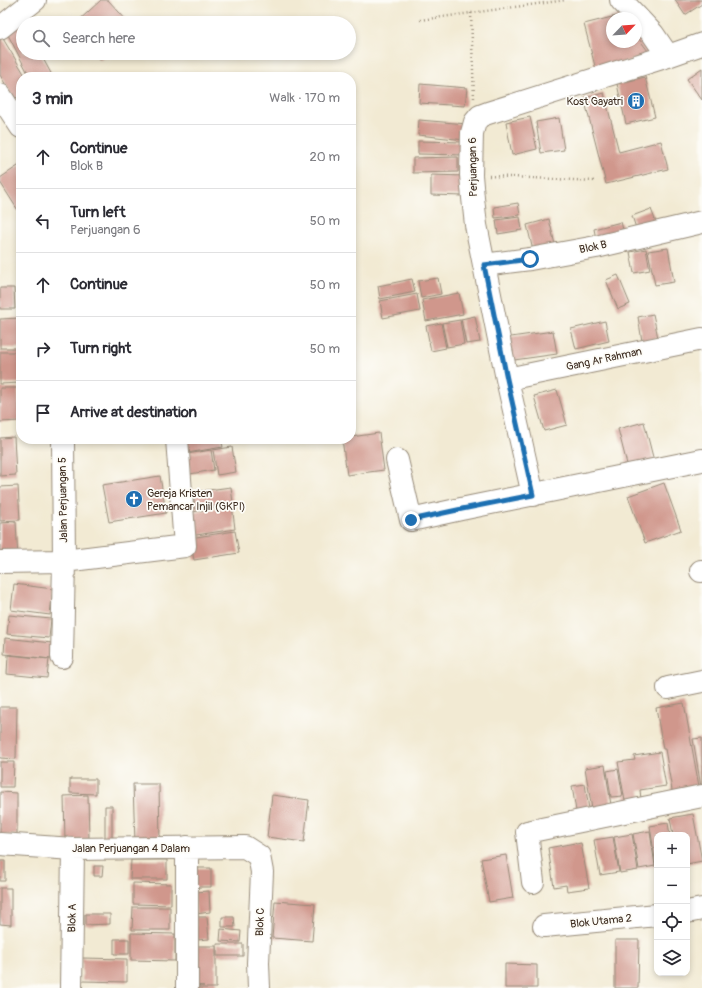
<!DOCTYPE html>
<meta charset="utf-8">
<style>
:root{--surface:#fff;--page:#f2f2f3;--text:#2b2b33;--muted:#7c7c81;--line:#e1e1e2}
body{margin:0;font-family:Pangolin,sans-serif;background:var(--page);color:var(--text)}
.controls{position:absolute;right:12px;bottom:12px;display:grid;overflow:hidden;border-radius:8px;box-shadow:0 2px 6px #0003}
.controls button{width:36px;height:36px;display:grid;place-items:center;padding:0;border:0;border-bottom:1px solid var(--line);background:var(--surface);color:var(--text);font:20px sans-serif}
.compass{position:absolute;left:606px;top:12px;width:36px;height:36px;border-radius:50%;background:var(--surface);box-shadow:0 2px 6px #0003;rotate:65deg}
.stop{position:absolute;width:12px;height:12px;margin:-9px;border:3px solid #1f6fb2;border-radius:50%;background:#fff}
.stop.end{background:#1f6fb2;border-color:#fff;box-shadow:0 1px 4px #0008}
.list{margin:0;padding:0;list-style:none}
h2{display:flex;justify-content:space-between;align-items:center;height:52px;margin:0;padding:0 16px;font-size:17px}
h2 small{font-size:13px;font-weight:400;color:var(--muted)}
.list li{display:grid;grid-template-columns:26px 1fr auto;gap:12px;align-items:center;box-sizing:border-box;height:64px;padding:0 16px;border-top:1px solid var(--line)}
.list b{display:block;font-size:15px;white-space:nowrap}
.list p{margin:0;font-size:13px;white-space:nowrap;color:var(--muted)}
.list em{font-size:13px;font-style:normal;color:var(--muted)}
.icon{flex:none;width:22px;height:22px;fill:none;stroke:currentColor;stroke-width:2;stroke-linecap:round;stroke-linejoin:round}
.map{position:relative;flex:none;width:702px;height:988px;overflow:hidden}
.search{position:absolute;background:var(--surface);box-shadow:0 2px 6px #0003;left:16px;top:16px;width:340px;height:44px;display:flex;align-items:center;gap:10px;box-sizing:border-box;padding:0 14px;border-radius:22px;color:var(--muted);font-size:15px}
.panel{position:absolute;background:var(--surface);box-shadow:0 2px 6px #0003;left:16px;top:72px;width:340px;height:372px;border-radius:16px}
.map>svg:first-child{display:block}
.building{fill:#d0978c}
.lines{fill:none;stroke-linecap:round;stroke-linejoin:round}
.minor-casing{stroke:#968a78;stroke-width:24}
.path{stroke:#968a78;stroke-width:2.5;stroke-dasharray:1 3;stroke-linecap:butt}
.minor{stroke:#fff;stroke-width:22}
.route{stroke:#1f6fb2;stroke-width:5}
.labels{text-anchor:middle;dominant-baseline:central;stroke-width:3.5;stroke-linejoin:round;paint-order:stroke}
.poi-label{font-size:11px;fill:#3b2a1e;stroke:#fdfcf7;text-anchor:end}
.street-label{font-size:11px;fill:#3b2a1e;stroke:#fdfcf7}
</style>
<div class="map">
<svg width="702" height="988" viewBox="0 0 702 988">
<rect width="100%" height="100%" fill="#fdfcf7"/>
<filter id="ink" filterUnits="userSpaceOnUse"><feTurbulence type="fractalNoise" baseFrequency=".025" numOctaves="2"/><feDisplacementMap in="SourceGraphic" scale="8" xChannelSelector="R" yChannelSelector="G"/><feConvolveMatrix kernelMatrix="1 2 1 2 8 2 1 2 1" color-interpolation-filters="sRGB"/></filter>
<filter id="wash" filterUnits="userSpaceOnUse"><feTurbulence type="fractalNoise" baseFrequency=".012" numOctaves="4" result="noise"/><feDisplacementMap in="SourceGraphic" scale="16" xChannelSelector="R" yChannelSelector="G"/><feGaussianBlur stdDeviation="0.9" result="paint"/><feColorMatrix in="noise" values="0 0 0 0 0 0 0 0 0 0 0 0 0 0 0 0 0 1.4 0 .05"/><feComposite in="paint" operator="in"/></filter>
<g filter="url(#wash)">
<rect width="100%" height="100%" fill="#f2ead3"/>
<g id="blocks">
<!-- building -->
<path class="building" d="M 101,0 L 108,0 L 129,23 L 76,23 Z
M 675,0 L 702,0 L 702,4 L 685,15 Z
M 620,15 L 623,18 L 612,18 L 612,42 L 636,42 L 636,35 L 651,55 L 596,70 L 584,24 Z
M 23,24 L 23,53 L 40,53 L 53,77 L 30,77 L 7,33 Z
M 2,37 L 26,77 L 21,77 L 21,95 L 14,99 L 0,75 L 0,39 Z
M 94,53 L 107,53 L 100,60 Z
M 702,68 L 702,100 L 687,79 Z
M 645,77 L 655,117 L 626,124 L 617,84 Z
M 420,84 L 467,88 L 465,106 L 419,103 Z
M 604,93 L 619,152 L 661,141 L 668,169 L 606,184 L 584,98 Z
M 530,117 L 537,149 L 512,155 L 506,122 Z
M 559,118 L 564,150 L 541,153 L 536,122 Z
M 419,120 L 467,124 L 465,140 L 418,135 Z
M 418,141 L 465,142 L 464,155 L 418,154 Z
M 458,157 L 458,172 L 413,173 L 413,158 Z
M 21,164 L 21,215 L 0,182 L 0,178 Z
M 431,175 L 465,176 L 464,196 L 431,195 Z
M 518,203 L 520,215 L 495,218 L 494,207 Z
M 651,209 L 657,225 L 637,231 L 632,216 Z
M 520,217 L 522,230 L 498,234 L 496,220 Z
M 549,219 L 556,249 L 534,255 L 527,225 Z
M 621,222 L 625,237 L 597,244 L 594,229 Z
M 668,248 L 674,282 L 655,285 L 648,251 Z
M 646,249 L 650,270 L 634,273 L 630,252 Z
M 618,275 L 630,304 L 618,309 L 606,280 Z
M 438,278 L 441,294 L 421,298 L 418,281 Z
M 412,279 L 415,292 L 380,299 L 378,286 Z
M 0,288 L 14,288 L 15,309 L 0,309 Z
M 459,293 L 463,314 L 426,321 L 422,300 Z
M 417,294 L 420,311 L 383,318 L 380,301 Z
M 653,314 L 658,338 L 642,341 L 638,317 Z
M 475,316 L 480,342 L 466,344 L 461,319 Z
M 20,318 L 21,348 L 0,348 L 0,319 Z
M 460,320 L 464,344 L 447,347 L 442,323 Z
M 605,321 L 609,341 L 576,349 L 571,329 Z
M 441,323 L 446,348 L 431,351 L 426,326 Z
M 553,331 L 557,354 L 507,361 L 504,338 Z
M 0,352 L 20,352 L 21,383 L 0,384 Z
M 0,388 L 18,388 L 20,421 L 0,422 Z
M 557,390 L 567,425 L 544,431 L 534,396 Z
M 644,422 L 655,465 L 629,472 L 618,429 Z
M 379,433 L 384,470 L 347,475 L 342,439 L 351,439 L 351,437 Z
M 14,437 L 16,475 L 0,476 L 0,438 Z
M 185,439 L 221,439 L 223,447 L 187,453 Z
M 232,447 L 236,472 L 217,475 L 213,450 Z
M 211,450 L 214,470 L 190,474 L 187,454 Z
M 160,476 L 166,513 L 109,522 L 102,485 Z
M 664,483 L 681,530 L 645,543 L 628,496 Z
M 18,486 L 20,520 L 0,521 L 0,487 Z
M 231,487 L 233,503 L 195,509 L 193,492 Z
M 232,505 L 235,529 L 190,536 L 187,513 Z
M 16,522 L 18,559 L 0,560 L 0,523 Z
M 235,531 L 239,553 L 194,560 L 190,538 Z
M 14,584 L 53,589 L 50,615 L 11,610 Z
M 9,615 L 51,619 L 49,638 L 7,634 Z
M 5,638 L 52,643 L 51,659 L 4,654 Z
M 8,655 L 49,659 L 47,678 L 7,674 Z
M 684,703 L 700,792 L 673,796 L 665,749 L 663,749 L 656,708 Z
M 0,707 L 17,707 L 16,759 L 0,758 Z
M 702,738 L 702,787 L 701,787 L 693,739 Z
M 660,752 L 666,786 L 640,790 L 641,799 L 625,801 L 618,762 L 635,760 L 634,756 Z
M 0,762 L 14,762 L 13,787 L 0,787 Z
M 605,765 L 612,812 L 593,815 L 585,768 Z
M 618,769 L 623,796 L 611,797 L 607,771 Z
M 70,779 L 96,779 L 96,794 L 70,793 Z
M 133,784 L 159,784 L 160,843 L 135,843 Z
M 585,784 L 590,815 L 577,817 L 572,786 Z
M 0,792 L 17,793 L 17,835 L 0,835 Z
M 88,795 L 89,840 L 65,841 L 64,796 Z
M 272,795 L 309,800 L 304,842 L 267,837 Z
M 105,806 L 112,806 L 112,842 L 105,843 Z
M 693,814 L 702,861 L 687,864 L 687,835 L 673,835 L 670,818 Z
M 668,823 L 670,835 L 657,835 L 657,866 L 656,866 L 650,826 Z
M 650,831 L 655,866 L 639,869 L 633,834 Z
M 632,834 L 638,870 L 620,873 L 614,837 Z
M 613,837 L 619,872 L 600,875 L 594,840 Z
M 575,843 L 576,844 L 581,843 L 589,888 L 567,891 L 566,885 L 554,887 L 548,848 Z
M 506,855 L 513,898 L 489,902 L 481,859 Z
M 131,860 L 167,860 L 167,879 L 130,879 Z
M 0,861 L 5,861 L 5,881 L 0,881 Z
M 94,866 L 103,866 L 102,876 L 94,876 Z
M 190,868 L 211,868 L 211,887 L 190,887 Z
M 133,883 L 171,884 L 171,905 L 133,904 Z
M 0,888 L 11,888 L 11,925 L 0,924 Z
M 209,891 L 210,912 L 196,914 L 194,892 Z
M 275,901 L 315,904 L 312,941 L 272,938 Z
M 133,907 L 170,907 L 170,930 L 132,930 Z
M 85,914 L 110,914 L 110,924 L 85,925 Z
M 195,917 L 207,917 L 209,939 L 197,940 Z
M 222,917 L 234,917 L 235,927 L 222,927 Z
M 221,929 L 241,931 L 240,942 L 220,941 Z
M 131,933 L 175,934 L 175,961 L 131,960 Z
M 114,939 L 129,939 L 129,954 L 114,954 Z
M 615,940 L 639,940 L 638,988 L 615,988 Z
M 217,944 L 243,944 L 243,956 L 217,956 Z
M 194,946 L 216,946 L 216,988 L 193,988 L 193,986 L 204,986 L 193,985 Z
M 82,958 L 127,959 L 127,982 L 82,981 Z
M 505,964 L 537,965 L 537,988 L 505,988 Z"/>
</g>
</g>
<g filter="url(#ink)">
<use href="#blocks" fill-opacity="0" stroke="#968a78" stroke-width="1"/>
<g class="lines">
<defs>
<path id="minor" d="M 621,0 L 653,34 L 668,56
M 0,28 L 35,0
M 0,95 L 21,127
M 484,265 L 530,259 L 596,247 L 702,222
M 507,379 L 702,339
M 397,460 L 411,520 L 461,509 L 702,460
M 533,495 L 507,379 L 484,265 L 476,225 L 473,198 L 471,175 L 472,133 L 475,122 L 480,116 L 488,113 L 668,56 L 702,44
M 0,562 L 64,561 L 185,546 L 177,439
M 701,571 L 702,571
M 62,657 L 64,561 L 63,439
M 668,688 L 702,681
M 0,844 L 73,849 L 245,847 L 259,856 L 262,872 L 258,963 L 259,988
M 187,847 L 187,988
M 533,882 L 527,832 L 702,796
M 687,912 L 702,909
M 544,926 L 657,915
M 71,988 L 73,849"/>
</defs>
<!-- minor casing -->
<use href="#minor" class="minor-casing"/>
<!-- path -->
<path class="path" d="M 471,13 L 474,99
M 420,20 L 566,0
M 489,176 L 596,181"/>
<!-- minor -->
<use href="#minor" class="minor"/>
</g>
</g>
<g class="lines" filter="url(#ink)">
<!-- route -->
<path class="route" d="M 411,520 L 462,509 L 533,495 L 507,379 L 484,265 L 530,259"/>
</g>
<!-- icons -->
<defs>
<symbol id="building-disc" viewBox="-11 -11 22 22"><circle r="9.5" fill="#1f6fb2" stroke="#fdfcf7"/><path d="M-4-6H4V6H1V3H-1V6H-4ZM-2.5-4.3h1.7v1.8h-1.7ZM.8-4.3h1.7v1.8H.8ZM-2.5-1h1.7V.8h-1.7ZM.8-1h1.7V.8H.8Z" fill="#fff"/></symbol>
<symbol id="church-disc" viewBox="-11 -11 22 22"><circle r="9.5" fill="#1f6fb2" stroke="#fdfcf7"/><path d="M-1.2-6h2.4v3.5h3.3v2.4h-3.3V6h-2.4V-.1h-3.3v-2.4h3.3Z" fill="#fff"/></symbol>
</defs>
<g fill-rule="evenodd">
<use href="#building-disc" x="626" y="91" width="20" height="20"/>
<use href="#church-disc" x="124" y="489" width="20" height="20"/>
</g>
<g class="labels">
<!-- poi labels -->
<g class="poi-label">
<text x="623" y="101">Kost Gayatri</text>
<text x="147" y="493" text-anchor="start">Gereja Kristen<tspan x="147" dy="13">Pemancar Injil (GKPI)</tspan></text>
</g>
<!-- street labels -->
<g class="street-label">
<text transform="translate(473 167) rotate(-91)">Perjuangan 6</text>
<text transform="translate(593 247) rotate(-12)">Blok B</text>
<text transform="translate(604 359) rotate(-12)">Gang Ar Rahman</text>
<text transform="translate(63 500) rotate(-91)">Jalan Perjuangan 5</text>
<text x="131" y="848">Jalan Perjuangan 4 Dalam</text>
<text transform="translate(72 918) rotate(-89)">Blok A</text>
<text transform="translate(601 921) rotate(-6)">Blok Utama 2</text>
<text transform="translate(260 922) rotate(-88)">Blok C</text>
</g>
</g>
</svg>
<div class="controls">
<button>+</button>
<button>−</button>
<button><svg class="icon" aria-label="locate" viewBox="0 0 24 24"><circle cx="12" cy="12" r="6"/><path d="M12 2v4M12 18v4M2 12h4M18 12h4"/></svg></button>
<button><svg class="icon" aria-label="layers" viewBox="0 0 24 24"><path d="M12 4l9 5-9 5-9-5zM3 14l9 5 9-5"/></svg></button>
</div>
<svg class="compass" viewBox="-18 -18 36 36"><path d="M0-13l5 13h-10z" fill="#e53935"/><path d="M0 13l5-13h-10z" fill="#7c7c81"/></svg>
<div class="stop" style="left:530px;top:259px"></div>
<div class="stop end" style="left:411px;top:520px"></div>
<div class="search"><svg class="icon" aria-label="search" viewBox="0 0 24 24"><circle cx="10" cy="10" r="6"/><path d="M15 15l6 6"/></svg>Search here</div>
<section class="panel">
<h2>3 min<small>Walk · 170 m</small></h2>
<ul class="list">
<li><svg class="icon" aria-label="ahead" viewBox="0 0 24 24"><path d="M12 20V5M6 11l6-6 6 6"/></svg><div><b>Continue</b><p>Blok B</p></div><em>20 m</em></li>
<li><svg class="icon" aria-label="left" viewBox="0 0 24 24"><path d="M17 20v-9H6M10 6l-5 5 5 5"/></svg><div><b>Turn left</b><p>Perjuangan 6</p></div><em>50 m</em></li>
<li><svg class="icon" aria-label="ahead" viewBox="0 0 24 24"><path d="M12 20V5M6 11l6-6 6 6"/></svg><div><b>Continue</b></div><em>50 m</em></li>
<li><svg class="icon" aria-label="right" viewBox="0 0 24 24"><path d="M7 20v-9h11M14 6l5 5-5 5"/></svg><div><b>Turn right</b></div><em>50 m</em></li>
<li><svg class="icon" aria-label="arrive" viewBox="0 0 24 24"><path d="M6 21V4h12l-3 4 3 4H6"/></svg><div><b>Arrive at destination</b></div></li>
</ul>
</section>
</div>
